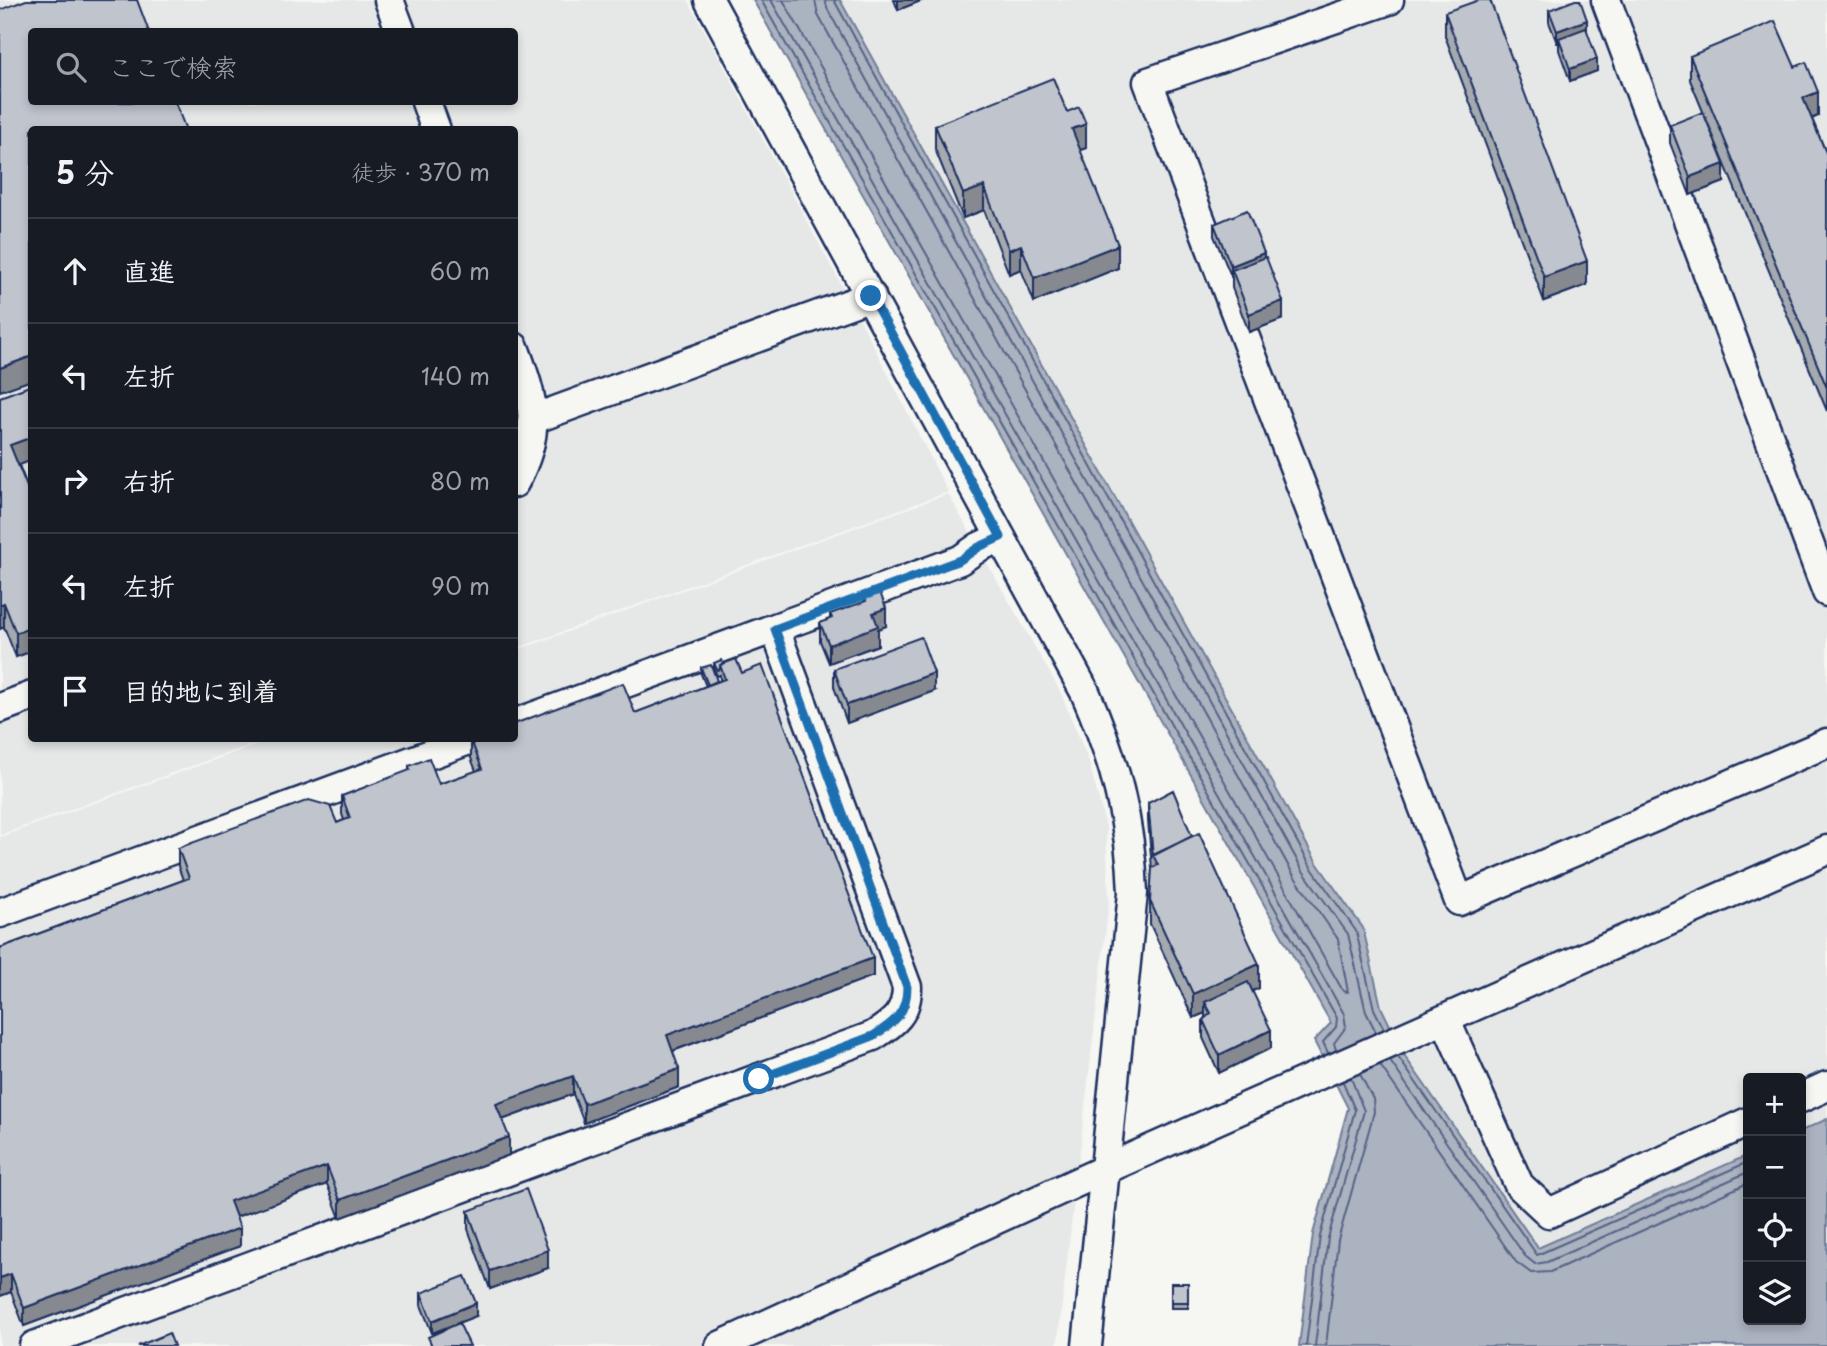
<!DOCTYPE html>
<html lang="ja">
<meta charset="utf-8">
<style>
:root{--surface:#171b24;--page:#20242c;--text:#f1f3f6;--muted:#9ea1a6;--line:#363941}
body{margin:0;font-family:"Playpen Sans","Klee One",sans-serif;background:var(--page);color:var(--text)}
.controls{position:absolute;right:21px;bottom:21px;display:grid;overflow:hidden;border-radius:7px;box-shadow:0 4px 10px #0003}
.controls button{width:63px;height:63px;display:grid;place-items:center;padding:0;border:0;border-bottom:2px solid var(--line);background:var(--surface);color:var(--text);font:35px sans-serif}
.stop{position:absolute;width:21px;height:21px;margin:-16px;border:5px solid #1f6fb2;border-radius:50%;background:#fff}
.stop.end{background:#1f6fb2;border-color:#fff;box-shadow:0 2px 7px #0008}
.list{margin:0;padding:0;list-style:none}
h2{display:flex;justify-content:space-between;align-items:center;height:91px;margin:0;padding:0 28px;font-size:30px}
h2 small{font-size:23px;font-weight:400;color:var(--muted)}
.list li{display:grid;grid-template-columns:46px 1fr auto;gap:21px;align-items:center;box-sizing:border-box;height:105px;padding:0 28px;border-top:2px solid var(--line)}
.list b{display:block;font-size:26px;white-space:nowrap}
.list em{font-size:23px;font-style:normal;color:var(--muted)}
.icon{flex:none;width:38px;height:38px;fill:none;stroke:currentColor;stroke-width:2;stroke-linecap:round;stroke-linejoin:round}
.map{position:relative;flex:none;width:1827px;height:1346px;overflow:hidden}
.search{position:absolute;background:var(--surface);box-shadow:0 4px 10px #0003;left:28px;top:28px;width:490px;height:77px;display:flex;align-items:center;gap:18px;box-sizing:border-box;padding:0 24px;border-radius:7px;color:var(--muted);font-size:26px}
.panel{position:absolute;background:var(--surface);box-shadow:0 4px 10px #0003;left:28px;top:126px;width:490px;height:616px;border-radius:7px}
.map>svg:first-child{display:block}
.built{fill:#e6e7e7;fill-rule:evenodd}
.water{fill:#abb2c0;stroke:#717e99;stroke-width:2}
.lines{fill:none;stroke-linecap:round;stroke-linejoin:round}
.shore{stroke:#556385;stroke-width:2}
.minor-casing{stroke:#1b2f5e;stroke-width:33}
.minor{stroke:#f6f6f2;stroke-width:28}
.wall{fill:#a5a9b0;stroke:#1b2f5e;stroke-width:2}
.shaded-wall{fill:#868990;stroke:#1b2f5e;stroke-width:2}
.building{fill:#c0c4cd;stroke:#1b2f5e;stroke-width:2}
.route{stroke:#1f6fb2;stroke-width:9}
</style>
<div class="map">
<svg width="1827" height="1346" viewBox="0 0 1827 1346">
<rect width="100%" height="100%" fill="#f6f6f2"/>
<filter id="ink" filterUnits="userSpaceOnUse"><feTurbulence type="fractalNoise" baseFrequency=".0143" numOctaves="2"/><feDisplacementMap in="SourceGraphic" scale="14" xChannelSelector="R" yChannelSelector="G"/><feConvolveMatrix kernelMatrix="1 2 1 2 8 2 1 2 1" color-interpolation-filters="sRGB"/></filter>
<g filter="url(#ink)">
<!-- built -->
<path class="built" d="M 0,0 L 688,0 L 866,331 L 948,492 L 515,649 L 514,130 L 32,130 L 32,738 L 267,739 L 0,835 ZM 32,32 L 514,32 L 514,102 L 32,102 Z
M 840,0 L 1827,0 L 1827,1119 L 1801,1131 L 1801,1078 L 1748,1078 L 1748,1155 L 1539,1249 L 1406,1058 L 1381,1007 L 1363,928 L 1317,863 Z
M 948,494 L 1060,691 L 1088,759 L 1106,827 L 1109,902 L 1057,1346 L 0,1346 L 0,837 L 273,739 L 514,738 L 515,651 Z"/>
<!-- water -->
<path class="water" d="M 753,0 L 840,0 L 1317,863 L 1363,928 L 1381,1007 L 1406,1058 L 1538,1248 L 1748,1155 L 1748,1320 L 1801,1320 L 1801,1131 L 1827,1119 L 1827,1346 L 1299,1346 L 1313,1234 L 1348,1108 L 1314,1041 L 1331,1023 Z"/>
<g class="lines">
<!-- shore -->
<path class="shore" d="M 761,0 L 1337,1018 L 1336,1027 L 1323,1042 L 1328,1053
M 771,0 L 1344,1014 L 1346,1027 L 1334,1043 L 1336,1050
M 783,0 L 1343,991 L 1348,992 L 1338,939 L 1294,876 L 818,15 L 815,0
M 825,0 L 828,10 L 1303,871 L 1348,934 L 1366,1012 L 1376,1032
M 834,0 L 1311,867 L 1356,931 L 1374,1009 L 1384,1029
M 1398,1057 L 1537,1255 L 1748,1162
M 1390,1061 L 1525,1256 L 1535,1264 L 1547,1262 L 1748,1172
M 1380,1065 L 1516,1262 L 1531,1273 L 1550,1272 L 1748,1183
M 1306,1346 L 1320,1236 L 1355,1110 L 1343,1082
M 1315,1346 L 1328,1238 L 1364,1111 L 1351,1078
M 1326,1346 L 1338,1240 L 1374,1112 L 1373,1099 L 1360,1074"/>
<defs>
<path id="minor" d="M 389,0 L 401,32
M 709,0 L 1085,692 C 1114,758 1131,821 1133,893 L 1087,1346
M 1389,0 L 1148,82 L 1459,901 L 1827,743
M 1606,0 L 1827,592
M 426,102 L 436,130
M 514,347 C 534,401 543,430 514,483
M 536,418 L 871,296
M 0,708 L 32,696
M 514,724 L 960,560 L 979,547 L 1001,537
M 0,913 L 474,738
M 1445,1019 L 1519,1185 L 1549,1213 L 1748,1122
M 1801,1098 L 1827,1086
M 34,1346 L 873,1036 C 894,1023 907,1013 907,987 L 775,629
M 720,1346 L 1106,1169 L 1827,850"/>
</defs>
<!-- minor casing -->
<use href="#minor" class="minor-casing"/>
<!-- minor -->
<use href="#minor" class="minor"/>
</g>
<!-- wall -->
<path class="wall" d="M 894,0 L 923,0 L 898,10 Z
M 1549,10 L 1587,32 L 1597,71 L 1570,81 L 1559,50 L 1559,43 L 1557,43 L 1549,22 Z
M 1445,12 L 1587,285 L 1544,301 L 1445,36 Z
M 1690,56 L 1795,67 L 1818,116 L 1812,119 L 1827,155 L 1827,411 L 1690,80 Z
M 1067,112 L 1086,148 L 1080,150 L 1118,268 L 1034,302 L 1021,269 L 1009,274 L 984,210 L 963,218 L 935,149 L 935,125 Z
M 1670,125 L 1724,182 L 1690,195 L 1670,143 Z
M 1214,224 L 1264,258 L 1283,319 L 1249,332 L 1232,288 L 1232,278 L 1214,236 Z
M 0,397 L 19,465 L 32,499 L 32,651 L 16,657 L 4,627 L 0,629 Z
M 864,596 L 886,626 L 878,629 L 878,645 L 829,663 L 820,641 L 820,623 L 830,619 L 830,614 L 864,602 Z
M 714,663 L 723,663 L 742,673 L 873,976 L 673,1051 L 679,1087 L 584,1123 L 573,1094 L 502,1120 L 509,1155 L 340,1218 L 327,1184 L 236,1217 L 240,1246 L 24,1326 L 11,1292 L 0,1296 L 0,948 L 183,880 L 178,866 L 178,848 L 337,823 L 344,820 L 342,814 L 342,796 L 409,771 L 409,766 L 439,784 L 476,771 L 471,758 L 471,740 L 635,713 L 706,686 L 701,674 L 701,668 L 717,682 L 720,681 L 720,675 L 717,676 L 714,669 Z
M 834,669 L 934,691 L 847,723 L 834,687 Z
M 1148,803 L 1192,836 L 1259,988 L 1252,991 L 1271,1048 L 1219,1073 L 1203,1038 L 1203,1020 L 1205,1017 L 1205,1013 L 1193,1018 L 1150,924 L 1150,901 L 1152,869 L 1148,821 Z
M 468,1211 L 548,1268 L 490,1289 L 468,1229 Z
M 1171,1283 L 1188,1283 L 1188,1308 L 1171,1308 Z
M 421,1293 L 476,1316 L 432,1333 L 421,1305 Z"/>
<!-- shaded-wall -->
<path class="shaded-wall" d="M 898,0 L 923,0 L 898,10 Z
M 1587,20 L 1587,32 L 1559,38 L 1559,43 L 1557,43 L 1557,31 Z
M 1597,59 L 1597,71 L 1570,81 L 1570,69 Z
M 1818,92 L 1818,116 L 1803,122 L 1803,98 Z
M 1086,124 L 1086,148 L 1072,153 L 1072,129 Z
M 1724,164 L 1724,182 L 1690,195 L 1690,177 Z
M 984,186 L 984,210 L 963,218 L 963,194 Z
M 1021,245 L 1021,269 L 1009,274 L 1009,250 Z
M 1118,245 L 1118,268 L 1034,302 L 1034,278 Z
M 1264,253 L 1264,265 L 1232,270 L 1231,278 L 1231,266 Z
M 1587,261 L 1587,285 L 1544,301 L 1544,277 Z
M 1283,301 L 1283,319 L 1249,332 L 1249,314 Z
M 32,356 L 32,380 L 0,391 L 0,368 Z
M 32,437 L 32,460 L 10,469 L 10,445 Z
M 4,603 L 4,627 L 0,629 L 0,605 Z
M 886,608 L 886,626 L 878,629 L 878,645 L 829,663 L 829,645 L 873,613 Z
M 32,627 L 32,651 L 16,657 L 16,633 Z
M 934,673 L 934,691 L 847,723 L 847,705 Z
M 873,958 L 873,976 L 667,1053 L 667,1035 Z
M 1259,964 L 1259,988 L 1209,1011 L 1205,1002 L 1205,1013 L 1193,1018 L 1193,994 Z
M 1271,1030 L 1271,1048 L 1219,1073 L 1219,1055 Z
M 679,1069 L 679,1087 L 584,1123 L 584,1104 Z
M 573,1076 L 573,1094 L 496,1122 L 496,1104 Z
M 509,1137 L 509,1155 L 340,1218 L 340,1200 Z
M 327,1166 L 327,1184 L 230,1219 L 230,1201 Z
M 240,1228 L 240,1246 L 24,1326 L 24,1308 Z
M 548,1250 L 548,1268 L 490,1289 L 490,1271 Z
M 11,1274 L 11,1292 L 0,1296 L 0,1278 Z
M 476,1303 L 476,1316 L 432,1333 L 432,1321 Z"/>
<!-- building -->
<path class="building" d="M 26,0 L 137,0 L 149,32 L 32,32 L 32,102 L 175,102 L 186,130 L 32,130 L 32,356 L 0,368 L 0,10 Z
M 1479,0 L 1490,0 L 1587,261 L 1544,277 L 1445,12 Z
M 1575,0 L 1580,0 L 1587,20 L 1557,31 L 1549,10 Z
M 1775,21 L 1795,67 L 1806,62 L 1818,92 L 1803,98 L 1827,155 L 1827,388 L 1690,56 Z
M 1586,28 L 1597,59 L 1570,69 L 1559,38 Z
M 1053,78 L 1067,112 L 1079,107 L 1086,124 L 1072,129 L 1118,245 L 1034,278 L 1021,245 L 1009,250 L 984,186 L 963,194 L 935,125 Z
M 1703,112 L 1724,164 L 1690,177 L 1670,125 Z
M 1247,210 L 1264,253 L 1231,266 L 1214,224 Z
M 1266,257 L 1283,301 L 1249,314 L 1232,270 Z
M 32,385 L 32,437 L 10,445 L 32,499 L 32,627 L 16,633 L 4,603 L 0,605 L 0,397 Z
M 879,590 L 886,608 L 873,613 L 878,626 L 829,645 L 820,623 L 832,618 L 830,614 L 866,601 L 864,596 Z
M 921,637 L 934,673 L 847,705 L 834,669 Z
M 736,659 L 742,673 L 762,665 L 873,958 L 667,1035 L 679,1069 L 584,1104 L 573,1076 L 496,1104 L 509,1137 L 340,1200 L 327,1166 L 230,1201 L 240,1228 L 24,1308 L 11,1274 L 0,1278 L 0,948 L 189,878 L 178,848 L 309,800 L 330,806 L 337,823 L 350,818 L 342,796 L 410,770 L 409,766 L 429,758 L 439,784 L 482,769 L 471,740 L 476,738 L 514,738 L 514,724 L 623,683 L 635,713 L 725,679 L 720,665 Z
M 721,660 L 723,663 L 720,665 L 720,669 L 717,670 L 714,663 Z
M 711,665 L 717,681 L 708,685 L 701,668 Z
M 1173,790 L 1192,836 L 1153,856 L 1148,803 Z
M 1199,833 L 1259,964 L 1193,994 L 1150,901 L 1152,868 L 1158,865 L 1153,855 Z
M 1248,982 L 1271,1030 L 1219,1055 L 1203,1020 L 1211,1013 L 1205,1002 Z
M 526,1189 L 548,1250 L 490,1271 L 468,1211 Z
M 465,1276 L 476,1303 L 432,1321 L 421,1293 Z
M 1171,1283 L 1188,1283 L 1188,1302 L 1171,1302 Z
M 459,1323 L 470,1346 L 432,1346 L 428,1337 Z
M 169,1333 L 174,1346 L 138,1346 Z"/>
</g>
<g class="lines" filter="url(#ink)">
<!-- route -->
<path class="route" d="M 759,1079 L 873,1036 C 894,1023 907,1013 907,987 L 775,629 L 960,560 L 979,547 L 1001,537 L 871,296"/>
</g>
</svg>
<div class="controls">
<button>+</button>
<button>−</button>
<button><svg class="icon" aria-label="locate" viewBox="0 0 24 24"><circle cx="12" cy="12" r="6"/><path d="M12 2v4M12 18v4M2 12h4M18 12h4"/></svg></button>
<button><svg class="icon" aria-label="layers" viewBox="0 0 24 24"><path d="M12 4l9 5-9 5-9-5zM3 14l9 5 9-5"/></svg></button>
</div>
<div class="stop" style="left:759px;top:1079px"></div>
<div class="stop end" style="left:871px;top:296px"></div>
<div class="search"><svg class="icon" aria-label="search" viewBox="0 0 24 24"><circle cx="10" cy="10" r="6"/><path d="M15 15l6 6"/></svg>ここで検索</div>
<section class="panel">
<h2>5 分<small>徒歩 · 370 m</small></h2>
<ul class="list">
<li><svg class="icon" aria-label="ahead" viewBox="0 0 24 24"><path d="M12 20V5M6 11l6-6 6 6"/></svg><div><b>直進</b></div><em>60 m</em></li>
<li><svg class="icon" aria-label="left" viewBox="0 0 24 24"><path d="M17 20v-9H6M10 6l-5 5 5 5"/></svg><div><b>左折</b></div><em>140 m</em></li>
<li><svg class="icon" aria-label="right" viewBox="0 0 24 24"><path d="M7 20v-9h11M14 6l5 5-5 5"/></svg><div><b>右折</b></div><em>80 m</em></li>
<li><svg class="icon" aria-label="left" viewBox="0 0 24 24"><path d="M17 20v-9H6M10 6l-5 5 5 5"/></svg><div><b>左折</b></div><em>90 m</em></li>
<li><svg class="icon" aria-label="arrive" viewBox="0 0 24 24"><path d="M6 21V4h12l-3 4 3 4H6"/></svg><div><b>目的地に到着</b></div></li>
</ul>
</section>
</div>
